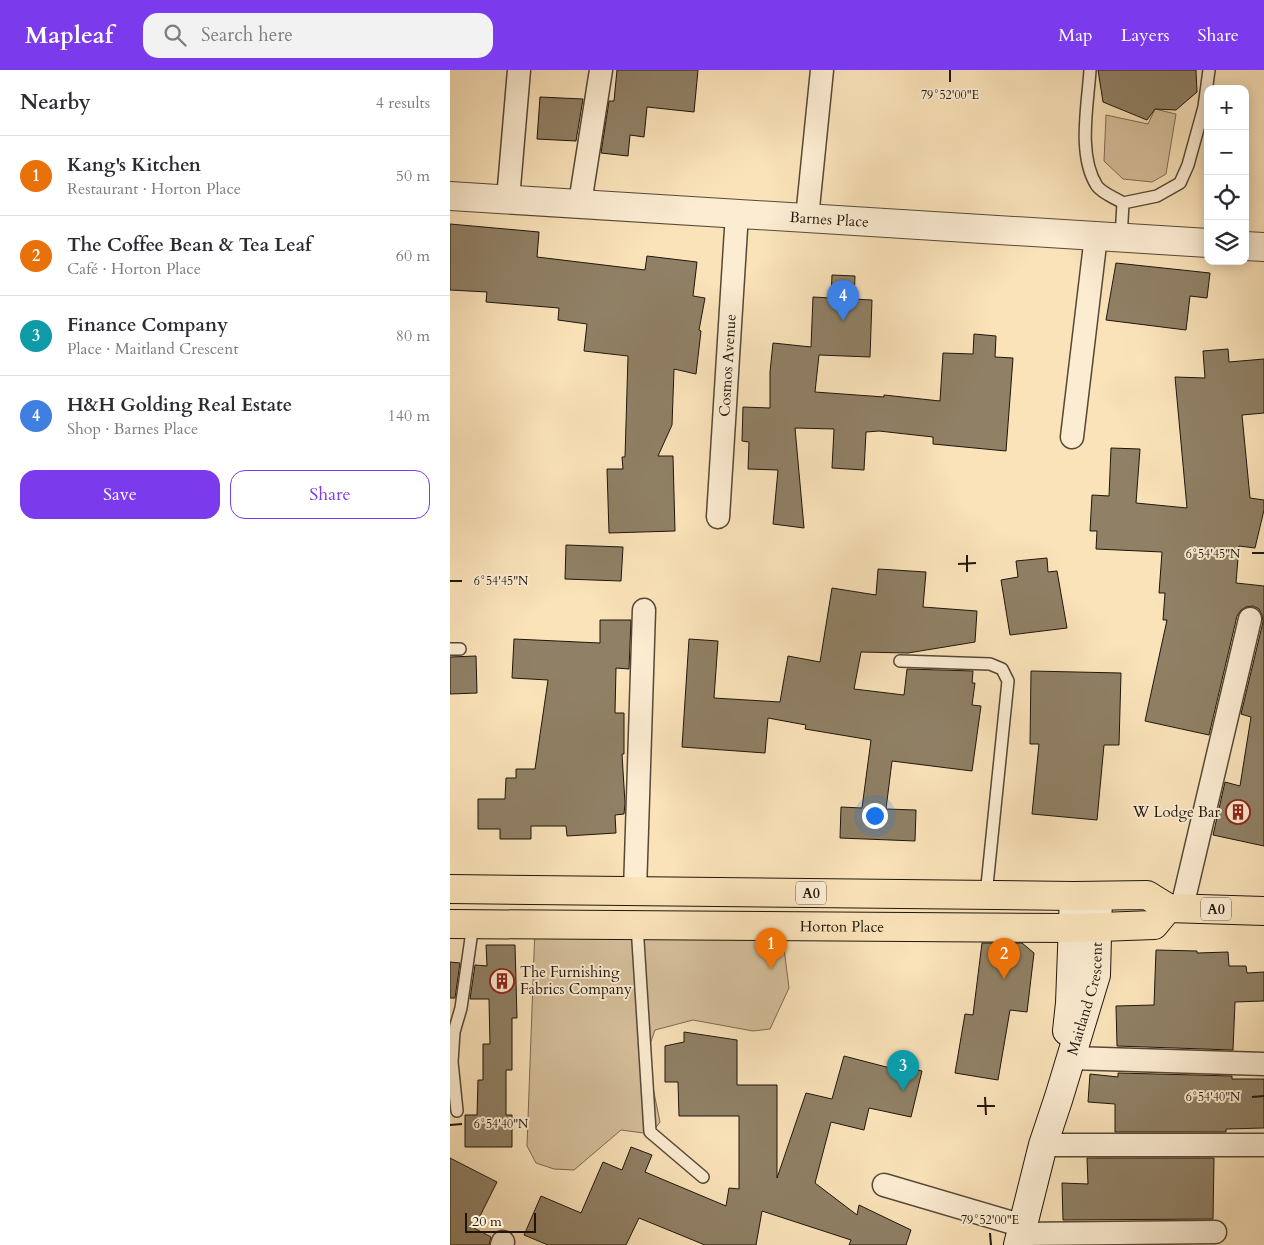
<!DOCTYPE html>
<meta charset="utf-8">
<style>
:root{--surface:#fff;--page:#f2f2f3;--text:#2b2b33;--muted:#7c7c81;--line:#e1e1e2;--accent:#7c3aed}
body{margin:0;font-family:Cardo,serif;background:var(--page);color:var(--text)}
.controls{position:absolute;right:15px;top:15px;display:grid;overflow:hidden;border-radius:10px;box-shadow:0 2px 12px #0003}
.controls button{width:45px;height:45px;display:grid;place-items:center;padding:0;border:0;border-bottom:1px solid var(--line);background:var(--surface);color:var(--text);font:25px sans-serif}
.scale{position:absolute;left:15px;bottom:12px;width:71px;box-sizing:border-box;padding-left:5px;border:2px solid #1e160b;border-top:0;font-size:14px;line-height:18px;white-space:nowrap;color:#1e160b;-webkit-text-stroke:4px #fcecd2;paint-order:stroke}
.you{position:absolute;left:424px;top:745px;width:18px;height:18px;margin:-12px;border:4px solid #fff;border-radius:50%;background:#1a73e8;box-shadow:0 0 0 8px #1a73e833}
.badge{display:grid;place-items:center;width:32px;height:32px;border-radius:50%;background:var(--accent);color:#fff;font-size:16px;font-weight:700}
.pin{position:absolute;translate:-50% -41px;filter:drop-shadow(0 1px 2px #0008)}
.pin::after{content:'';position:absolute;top:26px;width:18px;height:15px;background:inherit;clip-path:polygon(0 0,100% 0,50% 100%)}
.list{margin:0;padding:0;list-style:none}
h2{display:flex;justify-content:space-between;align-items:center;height:65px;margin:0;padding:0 20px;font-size:21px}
h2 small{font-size:16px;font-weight:400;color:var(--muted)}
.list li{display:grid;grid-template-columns:32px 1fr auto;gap:15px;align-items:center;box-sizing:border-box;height:80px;padding:0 20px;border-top:1px solid var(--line)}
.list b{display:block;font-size:19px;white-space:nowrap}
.list p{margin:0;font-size:16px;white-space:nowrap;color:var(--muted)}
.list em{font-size:16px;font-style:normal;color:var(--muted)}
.actions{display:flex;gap:10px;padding:15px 20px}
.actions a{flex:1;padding:11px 0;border:1px solid var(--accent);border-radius:15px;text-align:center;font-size:18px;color:var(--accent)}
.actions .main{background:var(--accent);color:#fff}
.icon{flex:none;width:28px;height:28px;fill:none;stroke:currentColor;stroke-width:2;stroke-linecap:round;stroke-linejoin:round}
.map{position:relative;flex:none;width:814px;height:1175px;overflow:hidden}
header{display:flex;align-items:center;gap:30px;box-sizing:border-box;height:70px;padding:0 25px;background:var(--accent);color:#fff}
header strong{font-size:24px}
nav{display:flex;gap:28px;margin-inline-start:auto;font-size:18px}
.search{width:350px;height:45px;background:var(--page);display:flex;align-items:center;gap:12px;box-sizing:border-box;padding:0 18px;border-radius:15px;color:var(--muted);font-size:19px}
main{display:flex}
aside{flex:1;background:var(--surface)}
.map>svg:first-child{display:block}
.green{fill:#d5bf9b;stroke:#7a6a53}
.building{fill:#908065;stroke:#1e160b}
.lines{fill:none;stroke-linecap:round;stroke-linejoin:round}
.service-casing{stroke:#554936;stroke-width:14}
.minor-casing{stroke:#554936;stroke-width:25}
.tertiary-casing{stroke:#554936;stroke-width:30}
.secondary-casing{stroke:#1e160b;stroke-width:30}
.trunk-casing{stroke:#1e160b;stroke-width:30}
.service{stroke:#fcecd2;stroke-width:11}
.minor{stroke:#fcecd2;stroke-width:22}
.tertiary{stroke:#fcecd2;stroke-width:28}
.secondary{stroke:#fcecd2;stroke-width:28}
.trunk{stroke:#fae2b9;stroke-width:28}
.ticks{fill:none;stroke:#1e160b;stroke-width:2}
.labels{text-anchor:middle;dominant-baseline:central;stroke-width:4;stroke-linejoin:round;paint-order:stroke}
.shield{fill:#fcecd2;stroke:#615647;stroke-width:1}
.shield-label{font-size:14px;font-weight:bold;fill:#1e160b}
.street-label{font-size:15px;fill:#1e160b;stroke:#fcecd2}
.poi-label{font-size:15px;fill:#1e160b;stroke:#fcecd2;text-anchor:end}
.ticks-label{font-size:12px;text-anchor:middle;fill:#1e160b;stroke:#fcecd2;stroke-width:4;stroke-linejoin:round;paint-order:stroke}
</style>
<header>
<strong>Mapleaf</strong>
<div class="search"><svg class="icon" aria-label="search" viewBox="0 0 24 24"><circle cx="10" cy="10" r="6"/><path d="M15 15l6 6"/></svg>Search here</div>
<nav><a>Map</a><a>Layers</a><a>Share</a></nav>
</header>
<main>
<aside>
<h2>Nearby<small>4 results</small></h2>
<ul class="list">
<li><span class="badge" style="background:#e8710a">1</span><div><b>Kang's Kitchen</b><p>Restaurant · Horton Place</p></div><em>50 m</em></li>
<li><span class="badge" style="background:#e8710a">2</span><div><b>The Coffee Bean &amp; Tea Leaf</b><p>Café · Horton Place</p></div><em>60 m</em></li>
<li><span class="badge" style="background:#0f9aa8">3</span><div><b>Finance Company</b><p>Place · Maitland Crescent</p></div><em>80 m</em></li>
<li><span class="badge" style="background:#3f7fe0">4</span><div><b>H&amp;H Golding Real Estate</b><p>Shop · Barnes Place</p></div><em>140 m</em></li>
</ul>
<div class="actions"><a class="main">Save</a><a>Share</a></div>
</aside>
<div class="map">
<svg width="814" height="1175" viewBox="0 0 814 1175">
<rect width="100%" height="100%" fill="#fae2b9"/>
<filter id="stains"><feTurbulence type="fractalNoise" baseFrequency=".004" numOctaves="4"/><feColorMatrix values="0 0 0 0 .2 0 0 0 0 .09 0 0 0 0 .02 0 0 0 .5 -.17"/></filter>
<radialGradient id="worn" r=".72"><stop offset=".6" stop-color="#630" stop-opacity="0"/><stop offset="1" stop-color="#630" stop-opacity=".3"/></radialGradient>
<!-- green -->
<path class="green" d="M 705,39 L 726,44 L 716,104 L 702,112 L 673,109 L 654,91 L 656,45 L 698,54 Z
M 85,857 L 332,862 L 339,918 L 320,959 L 303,961 L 243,950 L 205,960 L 199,977 L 201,1008 L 210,1052 L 201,1064 L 171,1060 L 124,1100 L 104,1099 L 86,1093 L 77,1076 Z"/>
<!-- building -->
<path class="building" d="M 167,0 L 248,0 L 244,42 L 197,37 L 194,67 L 180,65 L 178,86 L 151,83 L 159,31 L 164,31 Z
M 648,0 L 746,0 L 747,22 L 726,40 L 705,39 L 697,50 L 653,32 Z
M 90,27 L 133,29 L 126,71 L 87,69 Z
M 0,154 L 89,162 L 87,187 L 195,200 L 197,186 L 247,192 L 243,226 L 255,228 L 249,260 L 251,261 L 246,304 L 224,299 L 222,355 L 208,386 L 223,386 L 225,461 L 159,463 L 157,399 L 173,399 L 172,387 L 175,387 L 178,286 L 134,281 L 137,254 L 108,250 L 109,238 L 36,232 L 37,222 L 0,220 Z
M 666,193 L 760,203 L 757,228 L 740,226 L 736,260 L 656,250 Z
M 382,205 L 405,206 L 404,229 L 422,230 L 420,287 L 369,285 L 365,322 L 434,327 L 434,325 L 490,331 L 493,283 L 523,284 L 524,264 L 546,266 L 545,287 L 563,288 L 556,381 L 483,374 L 483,367 L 429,361 L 416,362 L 414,400 L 382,398 L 384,359 L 345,358 L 354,458 L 323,454 L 328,400 L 298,399 L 299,372 L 292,371 L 293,337 L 320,338 L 320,302 L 323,273 L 361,277 L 363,227 L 381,228 Z
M 778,279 L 779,292 L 814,289 L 814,343 L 792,345 L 800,428 L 814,430 L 814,440 L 805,478 L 789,476 L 786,513 L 814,516 L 814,776 L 763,765 L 775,712 L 790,716 L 801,647 L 791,644 L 813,552 L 812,545 L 809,539 L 803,536 L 796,537 L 791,540 L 787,546 L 759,665 L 695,651 L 717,550 L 713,550 L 715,523 L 709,523 L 712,482 L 646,479 L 647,461 L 640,461 L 642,425 L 659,426 L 661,378 L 690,379 L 686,433 L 737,438 L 725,307 L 755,308 L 753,281 Z
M 116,475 L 173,477 L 171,511 L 115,509 Z
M 597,488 L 598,502 L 607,501 L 617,558 L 560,565 L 551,510 L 568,507 L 566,491 Z
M 428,499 L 476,502 L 473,537 L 527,541 L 525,572 L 458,583 L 411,582 L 404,619 L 454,625 L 457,599 L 523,601 L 522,613 L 525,613 L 522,635 L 531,636 L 522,701 L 442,691 L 436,739 L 466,740 L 465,771 L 390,768 L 391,737 L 412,738 L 421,670 L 355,659 L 356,655 L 318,648 L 315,683 L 232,677 L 239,569 L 268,571 L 264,628 L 330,632 L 338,586 L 370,592 L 382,518 L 426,525 Z
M 150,550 L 181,550 L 179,599 L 166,598 L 165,643 L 174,643 L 174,684 L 172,684 L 175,733 L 174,744 L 165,745 L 166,763 L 117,766 L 116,756 L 81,756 L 81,769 L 50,769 L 50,759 L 28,759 L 28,729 L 55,729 L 56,708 L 66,708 L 66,699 L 85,699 L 98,610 L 62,608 L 64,569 L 150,573 Z
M 26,586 L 27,623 L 0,624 L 0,587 Z
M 581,601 L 671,603 L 669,675 L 654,675 L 647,750 L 582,744 L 589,674 L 580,674 Z
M 532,873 L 572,873 L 584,883 L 577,942 L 560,940 L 548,1010 L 505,1003 L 515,944 L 523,945 Z
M 36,875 L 65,875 L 67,948 L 62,948 L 62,1000 L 56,1000 L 56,1045 L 62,1045 L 62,1077 L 15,1077 L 15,1045 L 27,1045 L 28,1010 L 33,1010 L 33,974 L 40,974 L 39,929 L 20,929 L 25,895 L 37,896 Z
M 706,880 L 747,881 L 747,883 L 778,882 L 779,896 L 796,896 L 797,903 L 814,902 L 814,931 L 785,932 L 783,980 L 667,976 L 666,936 L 704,935 Z
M 0,892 L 10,893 L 5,928 L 0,928 Z
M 234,962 L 287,970 L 287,1015 L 327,1015 L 327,1108 L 356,1023 L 382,1029 L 394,986 L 444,999 L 445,995 L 472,1001 L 461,1047 L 419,1038 L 414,1060 L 381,1052 L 365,1113 L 407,1145 L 409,1135 L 461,1160 L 456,1175 L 399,1175 L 401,1170 L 312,1141 L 306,1175 L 255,1175 L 189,1148 L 176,1175 L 98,1175 L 74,1165 L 91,1126 L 131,1143 L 153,1092 L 172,1100 L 181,1077 L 202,1085 L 195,1102 L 276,1136 L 279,1118 L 289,1119 L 289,1046 L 229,1046 L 228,1012 L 215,1012 L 215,976 L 234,972 Z
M 668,1003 L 782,1006 L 782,1009 L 814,1009 L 814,1058 L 776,1059 L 776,1062 L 665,1062 L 665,1034 L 638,1032 L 640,1004 L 668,1007 Z
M 0,1088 L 47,1112 L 24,1158 L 41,1167 L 39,1175 L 0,1175 Z
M 637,1088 L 764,1088 L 763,1149 L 613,1150 L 612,1113 L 638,1114 Z"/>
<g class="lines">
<defs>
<path id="service" d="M 640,0 C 638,34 627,85 647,116 C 652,123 665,128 673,133 L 707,126 L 730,113 L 738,95 L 754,37 L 759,0
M 671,168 L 673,133
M 0,579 L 10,579
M 450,591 L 540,594 L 552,599 L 558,611 L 536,825
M 187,855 L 200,1062 L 253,1107
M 7,1041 L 2,992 L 4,962 L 11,938 L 23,854"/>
<g id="minor">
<path d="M 58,129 L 69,0"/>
<path d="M 130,133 L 151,0"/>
<path d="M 357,148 L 372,0"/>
<path d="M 622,367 L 646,166"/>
<path id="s1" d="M 268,447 L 287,143"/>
<path d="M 185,821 L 194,540"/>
<path d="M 732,837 L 800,549"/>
<path d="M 621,988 L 814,994"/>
<path d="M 593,1075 L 813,1075"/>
<path d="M 434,1115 L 573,1156"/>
<path d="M 571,1164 L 765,1162"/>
<path d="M 52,1175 L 53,1172"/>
</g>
<g id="tertiary">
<path id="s2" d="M 0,126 L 758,173"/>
<path d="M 795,176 L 814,177"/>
</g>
<g id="secondary">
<path d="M 617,961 L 620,933 L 624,826"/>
<path id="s3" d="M 568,1175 L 593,1075 L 609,1027 L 646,905 L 648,826"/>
</g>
<g id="trunk">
<path d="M 0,819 L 624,826 L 697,825 L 718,838 L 814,841"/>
<path id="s4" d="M 0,854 L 623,858 L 704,855 L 718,838"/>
</g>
</defs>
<!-- service casing -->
<use href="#service" class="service-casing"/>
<!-- minor casing -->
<use href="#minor" class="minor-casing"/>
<!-- tertiary casing -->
<use href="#tertiary" class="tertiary-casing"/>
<!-- secondary casing -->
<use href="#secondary" class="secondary-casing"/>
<!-- trunk casing -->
<use href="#trunk" class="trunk-casing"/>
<!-- service -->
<use href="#service" class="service"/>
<!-- minor -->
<use href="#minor" class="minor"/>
<!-- tertiary -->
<use href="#tertiary" class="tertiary"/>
<!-- secondary -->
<use href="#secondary" class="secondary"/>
<!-- trunk -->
<use href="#trunk" class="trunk"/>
</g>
<!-- ticks -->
<path class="ticks" d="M 500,0 L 500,12M 802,483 L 814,483M 517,485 L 517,502M 508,494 L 526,493M 0,511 L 12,511M 535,1027 L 536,1045M 802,1027 L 814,1026M 527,1036 L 545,1036M 0,1055 L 12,1054M 540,1163 L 541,1175"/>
<!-- icons -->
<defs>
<symbol id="building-ring" viewBox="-11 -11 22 22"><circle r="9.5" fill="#fcecd2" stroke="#8f2418" stroke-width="1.5"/><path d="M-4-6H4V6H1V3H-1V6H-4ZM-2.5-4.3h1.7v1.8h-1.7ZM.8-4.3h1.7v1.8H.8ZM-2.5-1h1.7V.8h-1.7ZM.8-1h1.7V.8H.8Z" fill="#8f2418"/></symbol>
</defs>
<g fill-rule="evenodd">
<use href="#building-ring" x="774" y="728" width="28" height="28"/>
<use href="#building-ring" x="38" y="897" width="28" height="28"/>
</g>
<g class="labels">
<!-- shield labels -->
<g class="shield">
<rect x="346" y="811.5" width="30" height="23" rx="4"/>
<rect x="751" y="827.5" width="30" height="23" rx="4"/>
</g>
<g class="shield-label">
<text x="361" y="823">A0</text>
<text x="766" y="839">A0</text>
</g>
<!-- street labels -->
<g class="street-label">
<text stroke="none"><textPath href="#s2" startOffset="380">Barnes Place</textPath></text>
<text stroke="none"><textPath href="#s1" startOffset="152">Cosmos Avenue</textPath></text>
<text stroke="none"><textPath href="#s4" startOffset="392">Horton Place</textPath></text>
<text stroke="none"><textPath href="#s3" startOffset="256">Maitland Crescent</textPath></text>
</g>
<!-- poi labels -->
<g class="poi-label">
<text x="770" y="742">W Lodge Bar</text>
<text x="70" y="902" text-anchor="start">The Furnishing<tspan x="70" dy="17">Fabrics Company</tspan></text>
</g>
</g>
<g class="ticks-label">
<text x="500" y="29">79°52'00"E</text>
<text x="763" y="488">6°54'45"N</text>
<text x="51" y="515">6°54'45"N</text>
<text x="763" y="1031">6°54'40"N</text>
<text x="51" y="1058">6°54'40"N</text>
<text x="540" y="1154">79°52'00"E</text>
</g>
<rect width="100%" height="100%" filter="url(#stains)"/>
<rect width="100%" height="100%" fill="url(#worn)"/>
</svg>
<div class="controls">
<button>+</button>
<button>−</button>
<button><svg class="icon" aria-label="locate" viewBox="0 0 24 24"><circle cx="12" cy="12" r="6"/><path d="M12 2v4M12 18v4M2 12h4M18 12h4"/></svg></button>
<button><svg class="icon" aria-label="layers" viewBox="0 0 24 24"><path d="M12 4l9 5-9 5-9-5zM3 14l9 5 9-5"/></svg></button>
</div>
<div class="scale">20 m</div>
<div class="you"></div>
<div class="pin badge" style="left:321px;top:899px;background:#e8710a">1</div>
<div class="pin badge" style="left:554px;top:909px;background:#e8710a">2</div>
<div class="pin badge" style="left:453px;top:1021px;background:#0f9aa8">3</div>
<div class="pin badge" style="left:393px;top:251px;background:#3f7fe0">4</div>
</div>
</main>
